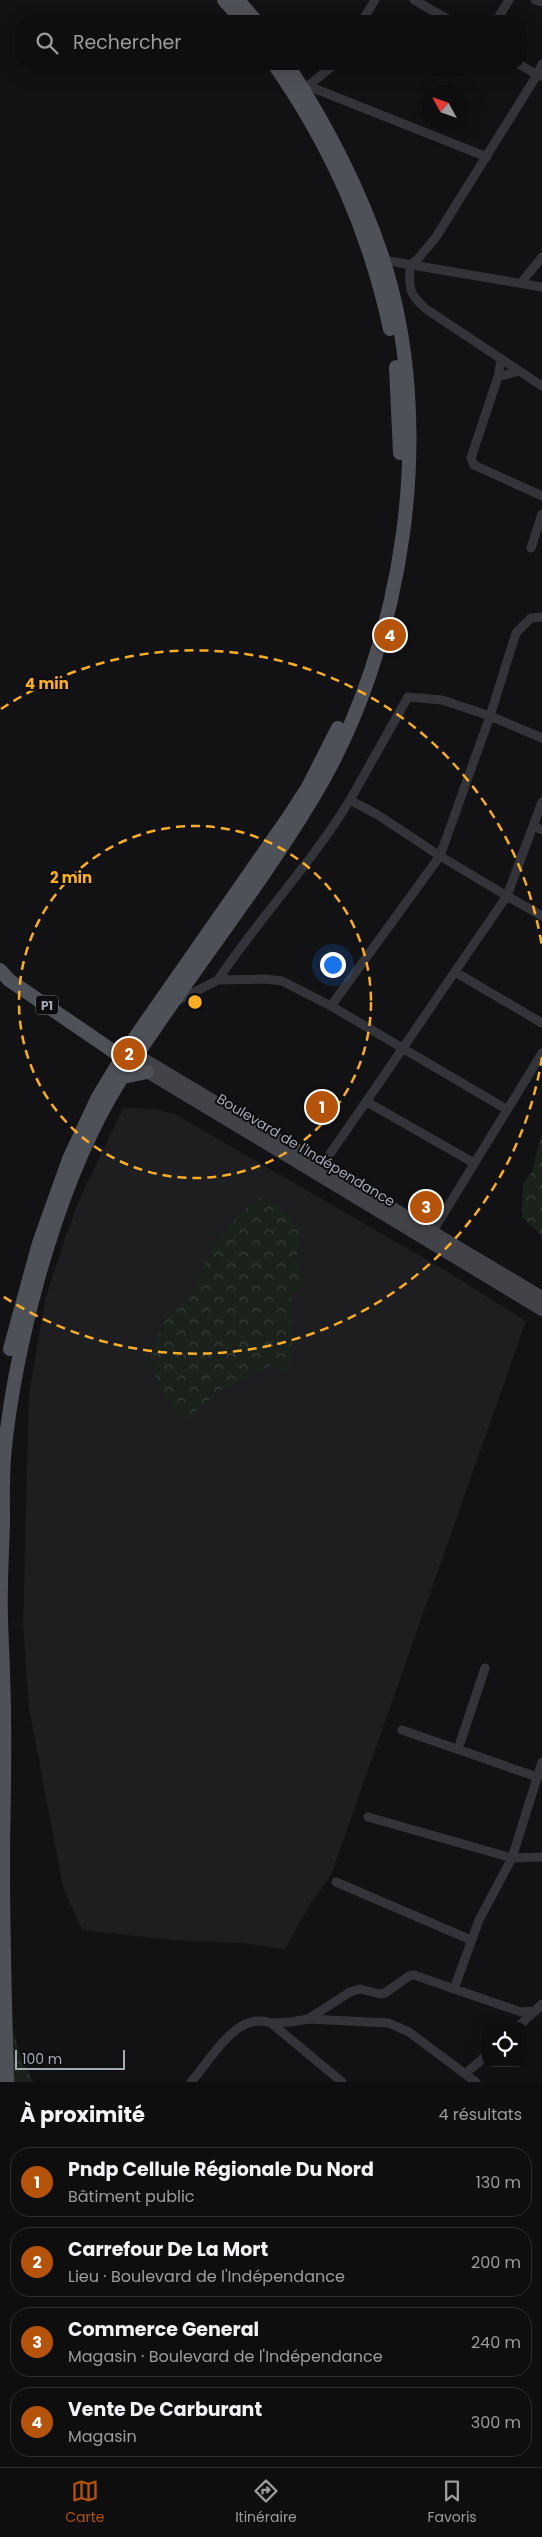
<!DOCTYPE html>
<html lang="fr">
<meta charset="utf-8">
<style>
:root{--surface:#0e0e0f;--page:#171718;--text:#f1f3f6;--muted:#9b9c9e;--line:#2e2e2f;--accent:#b45309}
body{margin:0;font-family:Poppins,sans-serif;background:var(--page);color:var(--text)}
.controls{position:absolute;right:15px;bottom:15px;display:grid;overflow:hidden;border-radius:10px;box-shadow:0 5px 20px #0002}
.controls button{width:45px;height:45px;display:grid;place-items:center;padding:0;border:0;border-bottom:1px solid var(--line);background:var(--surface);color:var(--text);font:25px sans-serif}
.compass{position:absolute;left:422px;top:85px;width:45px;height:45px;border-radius:50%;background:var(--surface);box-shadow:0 5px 20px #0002;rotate:310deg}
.scale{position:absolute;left:15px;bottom:12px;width:110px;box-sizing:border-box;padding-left:5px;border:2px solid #a3a9b5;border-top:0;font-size:14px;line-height:18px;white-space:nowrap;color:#a3a9b5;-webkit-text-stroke:4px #0d0d0f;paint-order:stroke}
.you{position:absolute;left:332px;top:964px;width:18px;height:18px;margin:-12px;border:4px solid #fff;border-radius:50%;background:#1a73e8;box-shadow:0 0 0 8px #1a73e833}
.badge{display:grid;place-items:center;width:32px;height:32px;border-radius:50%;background:var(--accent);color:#fff;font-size:16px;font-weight:700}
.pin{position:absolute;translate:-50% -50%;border:2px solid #fff;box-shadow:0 1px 5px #0006}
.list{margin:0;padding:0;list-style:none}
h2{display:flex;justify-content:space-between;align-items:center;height:65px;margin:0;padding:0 20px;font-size:21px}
h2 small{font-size:16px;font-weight:400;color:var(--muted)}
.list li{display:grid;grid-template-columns:32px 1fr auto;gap:15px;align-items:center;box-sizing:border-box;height:70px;margin:0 10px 10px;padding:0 10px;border:1px solid var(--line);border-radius:20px}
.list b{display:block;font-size:19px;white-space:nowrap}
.list p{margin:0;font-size:16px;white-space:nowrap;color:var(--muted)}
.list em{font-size:16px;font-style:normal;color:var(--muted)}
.icon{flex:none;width:28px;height:28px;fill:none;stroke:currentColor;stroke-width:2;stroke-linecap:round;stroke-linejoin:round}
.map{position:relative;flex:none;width:542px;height:2082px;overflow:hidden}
.search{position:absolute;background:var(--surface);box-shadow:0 5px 20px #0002;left:15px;right:15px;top:15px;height:55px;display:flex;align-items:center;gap:12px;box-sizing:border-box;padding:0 18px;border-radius:20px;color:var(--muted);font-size:19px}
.sheet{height:385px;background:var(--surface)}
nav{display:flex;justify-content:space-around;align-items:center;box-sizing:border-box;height:70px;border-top:1px solid var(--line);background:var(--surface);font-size:14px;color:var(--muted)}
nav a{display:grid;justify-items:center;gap:2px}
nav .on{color:var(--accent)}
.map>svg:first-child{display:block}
.built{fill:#1e1e21}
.forest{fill:url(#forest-crowns)}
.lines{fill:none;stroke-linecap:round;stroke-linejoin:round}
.street{stroke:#333439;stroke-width:9}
.secondary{stroke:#414349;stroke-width:12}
.primary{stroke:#4f5158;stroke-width:14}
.ring{fill:none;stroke:#fbae23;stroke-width:2.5;stroke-dasharray:9 6}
.labels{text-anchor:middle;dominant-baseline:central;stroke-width:4;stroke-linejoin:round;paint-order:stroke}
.shield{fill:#0d0d0f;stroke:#767a83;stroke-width:1}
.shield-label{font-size:12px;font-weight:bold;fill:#a3a9b5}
.street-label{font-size:14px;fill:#a3a9b5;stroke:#0d0d0f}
.centre{fill:#fbae23;stroke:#0d0d0f;stroke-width:2.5}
.ring-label{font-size:15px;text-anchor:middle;font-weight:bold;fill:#fbae23;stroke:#0d0d0f;stroke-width:4;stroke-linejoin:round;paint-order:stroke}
</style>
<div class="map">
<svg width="542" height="2082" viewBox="0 0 542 2082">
<defs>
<pattern id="forest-crowns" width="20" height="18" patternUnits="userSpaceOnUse" patternTransform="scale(1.25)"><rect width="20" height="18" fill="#1a221b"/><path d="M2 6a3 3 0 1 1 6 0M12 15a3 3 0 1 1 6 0" fill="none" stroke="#383f3a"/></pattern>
</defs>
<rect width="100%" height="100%" fill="#121214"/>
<!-- built -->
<path class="built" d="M 123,1108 L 154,1109 L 175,1114 L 448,1272 L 526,1321 L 331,1875 L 309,1906 L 285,1949 L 242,1943 L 171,1940 L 82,1930 L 63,1887 L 29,1708 L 27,1683 L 23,1624 L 29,1394 L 45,1300 L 64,1241 L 79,1200 Z"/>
<!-- forest -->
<path class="forest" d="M 542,1133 L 542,1241 L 539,1233 L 522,1217 L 523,1184 L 532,1171 Z
M 260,1198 C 285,1206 293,1214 301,1240 C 299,1246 295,1256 298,1263 C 304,1280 312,1283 292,1295 C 285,1321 300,1345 286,1371 L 271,1365 L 216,1393 L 189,1419 L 179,1416 C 169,1401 156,1384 153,1366 C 152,1352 159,1329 167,1318 C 175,1308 187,1301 194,1290 C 199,1282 202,1271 206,1262 C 219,1239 237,1212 260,1198 Z
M 13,2029 L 20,2055 L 33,2082 L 0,2082 L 0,2031 Z"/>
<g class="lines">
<!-- street -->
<path class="street" d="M 414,0 L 451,21
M 535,0 L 542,2
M 362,21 L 375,0
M 496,21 L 509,0
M 519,64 L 537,75 L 542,64
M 542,76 L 537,75 L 436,237 L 417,260 L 410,265 C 409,288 408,293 426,309 L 542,386
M 308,86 L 487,157
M 304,89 L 335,64
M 383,260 L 542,287
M 521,283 L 542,257
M 501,360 L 498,377 L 471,458 L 474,465 L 542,496
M 498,377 L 519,371
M 531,548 L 542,514
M 350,800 L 408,697 L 442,700 L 490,716 L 516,633 L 531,618 L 542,617
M 542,802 L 507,896 L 542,916
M 533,826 L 542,830
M 455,972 L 542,1023
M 218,980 C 259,918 311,864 350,800 L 378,815 L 440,856 L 490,716 L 542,738
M 175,1002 L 218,980 L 266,979 L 282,981 L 331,1006
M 367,1102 L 474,1163
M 322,1165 C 385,1076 445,985 507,896 L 440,856 L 331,1006 L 506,1109
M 433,1231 L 542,1053
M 402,1730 L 537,1777
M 458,1749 L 485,1668
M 368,1817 L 512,1858 L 542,1857
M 336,1882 L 471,1940
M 454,1989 L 479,1920 L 512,1858 L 542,1762
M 308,2019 L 350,1992 L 360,1989 L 380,1994 L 385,1993 L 409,1976 L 414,1975 L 521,2012 L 536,2011
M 271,2023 L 291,2022 L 308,2019 L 389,2023 L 409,2032 L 476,2082
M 519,2026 L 542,2004
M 466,2073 L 486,2056
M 191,2082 C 211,2060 236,2010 271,2023 L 342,2082"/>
<!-- secondary -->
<path class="secondary" d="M 137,1055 L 542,1297
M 139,1067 L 542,1310"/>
<!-- primary -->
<path class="primary" d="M 224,0 L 243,21
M 238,0 L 256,21
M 274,64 C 331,146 369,231 390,329
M 396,367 L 400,453
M 0,970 L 9,980 L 129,1062
M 123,1077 L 147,1072
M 10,1349 L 39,1243 L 69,1159 L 98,1097 L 127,1049 L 288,818 L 308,787 L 338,728
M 7,2082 C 5,2010 3,1939 3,1867 C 3,1817 5,1766 4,1716 C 4,1684 2,1652 1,1619 C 0,1587 2,1555 3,1523 C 3,1498 2,1472 5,1447 C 11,1390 23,1334 38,1279 C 55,1218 78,1154 109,1099 C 125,1071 144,1044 162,1018 C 213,944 268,873 314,796 C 405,644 438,425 382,256 C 359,187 326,124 287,64"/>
</g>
<!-- distance rings -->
<g class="ring">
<circle cx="195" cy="1002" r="176"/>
<path d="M542 1057A351 351 0 0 1 1 1295M1 709A351 351 0 0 1 542 947"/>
</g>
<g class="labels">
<!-- shield labels -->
<rect class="shield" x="36" y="995.5" width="22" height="19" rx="4"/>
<g class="shield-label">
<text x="47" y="1005">P1</text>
</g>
<!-- street labels -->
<g class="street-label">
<text transform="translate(306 1150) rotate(31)">Boulevard de l'Indépendance</text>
</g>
</g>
<circle cx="195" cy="1002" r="8" class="centre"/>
<g class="ring-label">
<text x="47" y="689">4 min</text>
<text x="71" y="883">2 min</text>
</g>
</svg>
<div class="controls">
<button><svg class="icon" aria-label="locate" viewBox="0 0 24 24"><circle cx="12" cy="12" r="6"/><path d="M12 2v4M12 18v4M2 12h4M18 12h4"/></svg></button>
</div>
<svg class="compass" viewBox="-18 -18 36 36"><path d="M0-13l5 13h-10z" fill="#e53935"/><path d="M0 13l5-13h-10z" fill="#9b9c9e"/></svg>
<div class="scale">100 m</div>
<div class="you"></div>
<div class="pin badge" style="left:322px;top:1107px">1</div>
<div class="pin badge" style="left:129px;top:1054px">2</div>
<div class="pin badge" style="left:426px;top:1207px">3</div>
<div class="pin badge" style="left:390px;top:635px">4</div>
<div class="search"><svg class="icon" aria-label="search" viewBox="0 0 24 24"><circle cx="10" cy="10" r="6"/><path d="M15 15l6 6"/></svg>Rechercher</div>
</div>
<section class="sheet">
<h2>À proximité<small>4 résultats</small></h2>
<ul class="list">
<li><span class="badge">1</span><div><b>Pndp Cellule Régionale Du Nord</b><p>Bâtiment public</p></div><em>130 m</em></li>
<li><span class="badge">2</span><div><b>Carrefour De La Mort</b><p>Lieu · Boulevard de l'Indépendance</p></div><em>200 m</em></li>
<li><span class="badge">3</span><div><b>Commerce General</b><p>Magasin · Boulevard de l'Indépendance</p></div><em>240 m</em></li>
<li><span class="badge">4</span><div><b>Vente De Carburant</b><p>Magasin</p></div><em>300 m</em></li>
</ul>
</section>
<nav>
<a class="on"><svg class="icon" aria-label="map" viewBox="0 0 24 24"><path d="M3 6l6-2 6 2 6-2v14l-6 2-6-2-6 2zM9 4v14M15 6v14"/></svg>Carte</a>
<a><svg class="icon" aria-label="directions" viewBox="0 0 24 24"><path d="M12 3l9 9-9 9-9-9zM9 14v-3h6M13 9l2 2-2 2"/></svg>Itinéraire</a>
<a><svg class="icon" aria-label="saved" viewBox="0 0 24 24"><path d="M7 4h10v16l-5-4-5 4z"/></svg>Favoris</a>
</nav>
